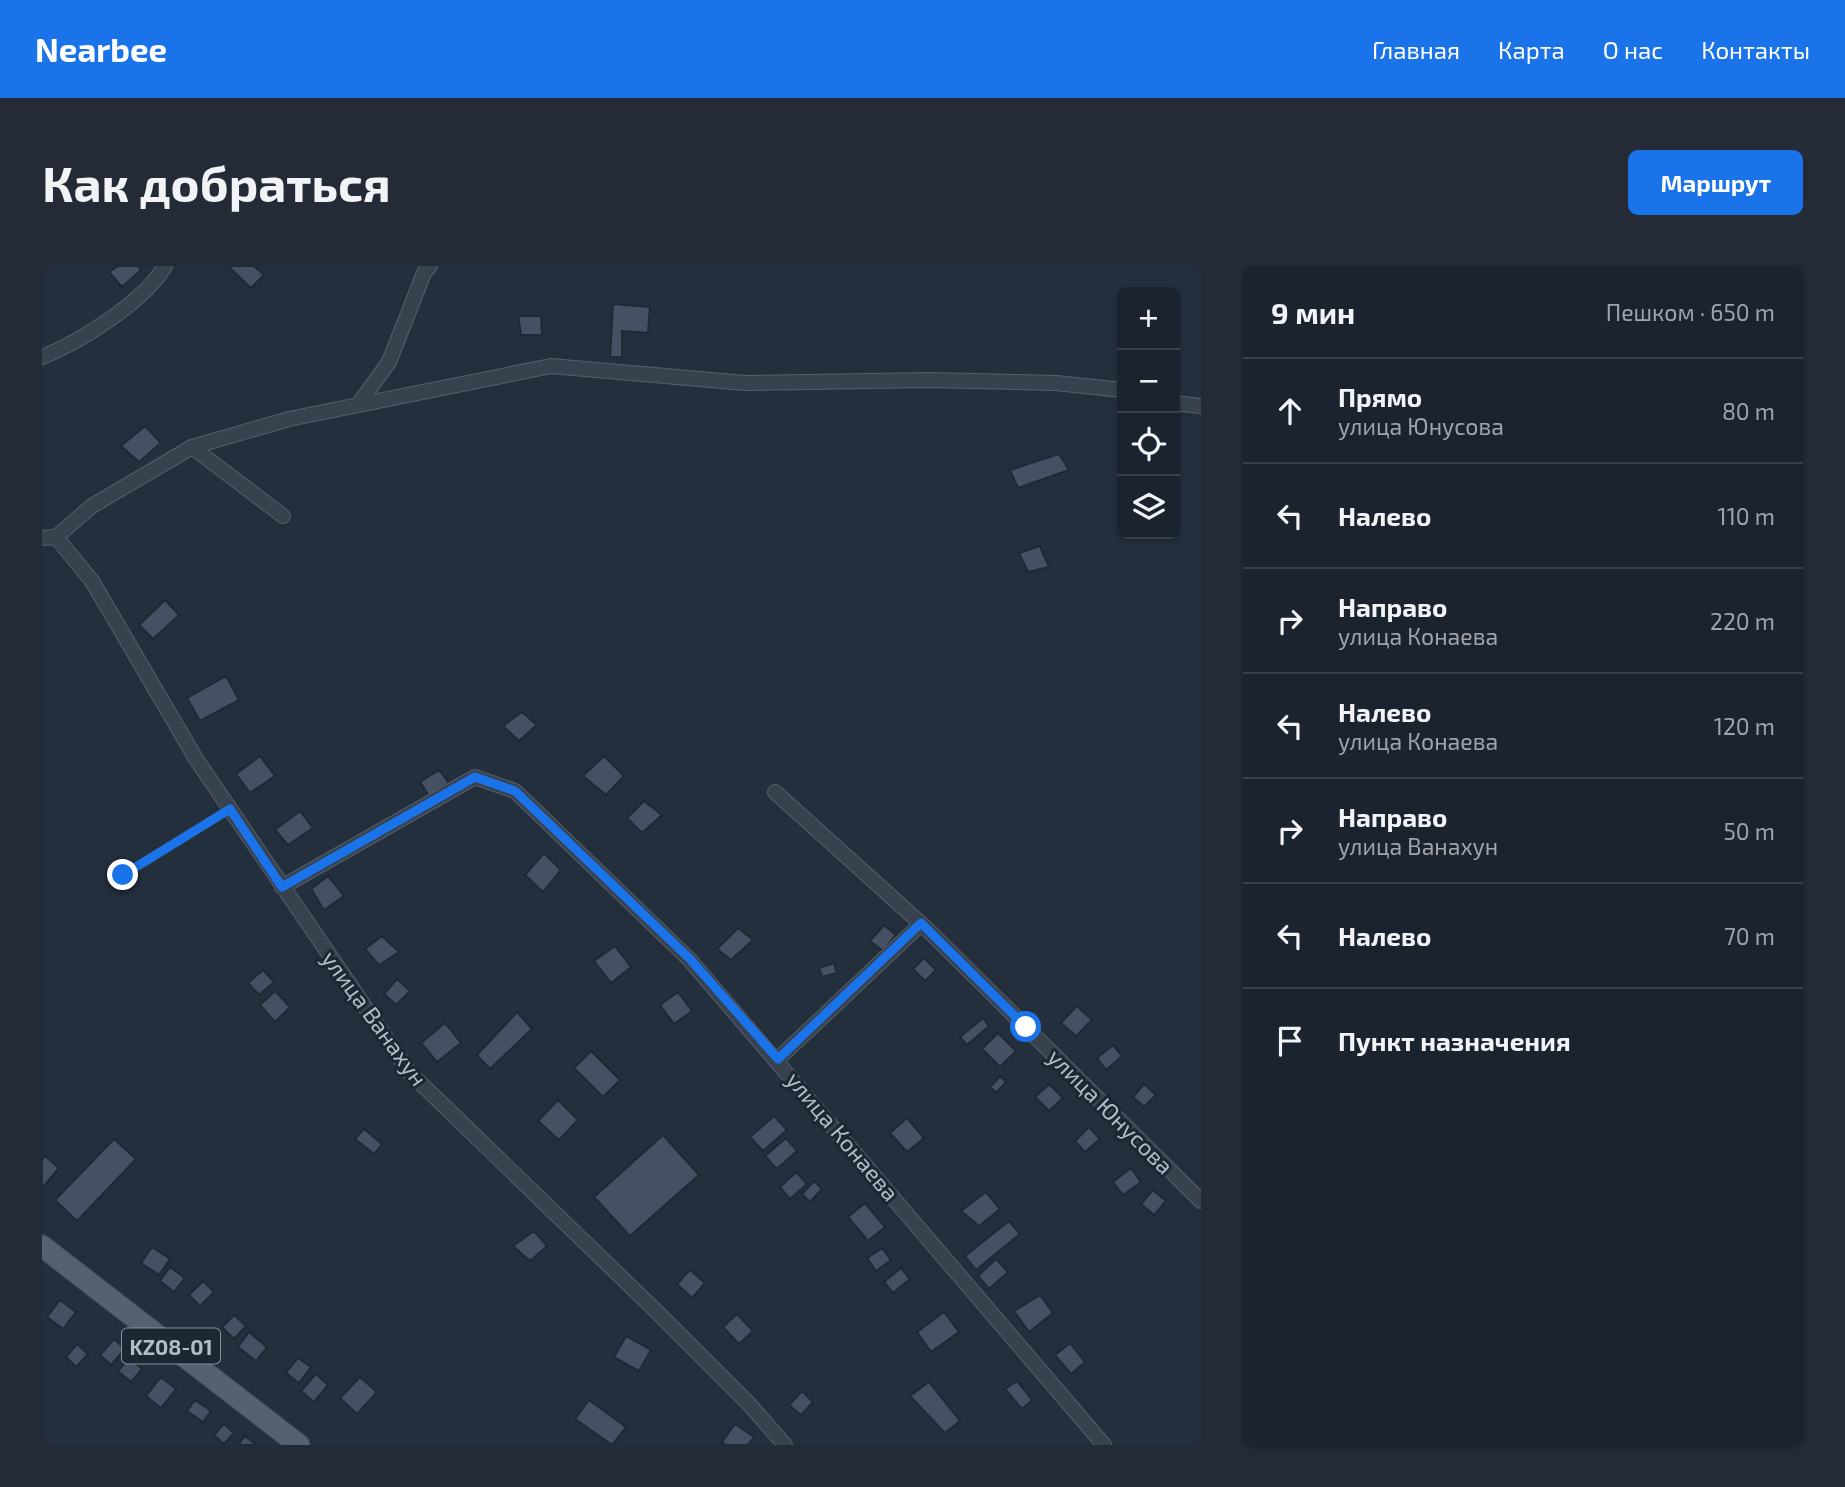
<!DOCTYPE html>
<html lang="ru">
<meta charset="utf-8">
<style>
:root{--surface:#1b232e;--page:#242b36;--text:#f1f3f6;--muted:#a0a4aa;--line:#39404a;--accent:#1a73e8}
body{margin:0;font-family:"Exo 2",sans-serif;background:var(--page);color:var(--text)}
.controls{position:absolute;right:21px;top:21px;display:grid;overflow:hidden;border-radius:10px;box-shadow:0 2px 5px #0004}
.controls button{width:63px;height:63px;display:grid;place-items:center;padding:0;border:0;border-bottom:2px solid var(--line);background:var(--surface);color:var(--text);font:35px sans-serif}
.stop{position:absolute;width:21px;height:21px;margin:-16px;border:5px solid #1a73e8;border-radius:50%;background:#fff}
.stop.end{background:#1a73e8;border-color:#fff;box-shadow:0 2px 7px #0008}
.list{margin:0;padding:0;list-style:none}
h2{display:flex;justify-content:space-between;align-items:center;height:91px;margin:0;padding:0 28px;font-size:30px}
h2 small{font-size:23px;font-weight:400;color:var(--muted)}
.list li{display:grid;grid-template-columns:46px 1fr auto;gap:21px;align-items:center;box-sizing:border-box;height:105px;padding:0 28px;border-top:2px solid var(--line)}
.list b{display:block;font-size:26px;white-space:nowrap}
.list p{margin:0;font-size:23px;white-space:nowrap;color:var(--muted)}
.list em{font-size:23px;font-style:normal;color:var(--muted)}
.icon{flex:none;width:38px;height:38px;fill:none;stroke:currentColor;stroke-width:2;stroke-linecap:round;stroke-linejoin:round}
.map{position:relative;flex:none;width:1159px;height:1179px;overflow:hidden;border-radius:10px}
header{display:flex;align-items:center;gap:42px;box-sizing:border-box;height:98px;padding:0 35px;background:var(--accent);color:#fff}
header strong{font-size:33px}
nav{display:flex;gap:38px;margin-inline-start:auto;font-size:24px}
.intro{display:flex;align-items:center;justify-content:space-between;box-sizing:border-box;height:168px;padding:0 42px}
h1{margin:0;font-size:49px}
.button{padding:18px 32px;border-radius:10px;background:var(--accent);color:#fff;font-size:24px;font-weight:700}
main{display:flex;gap:42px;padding:0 42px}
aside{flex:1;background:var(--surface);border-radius:10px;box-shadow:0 2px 5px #0004}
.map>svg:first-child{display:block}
.building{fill:#455162;stroke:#1f2835;stroke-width:2}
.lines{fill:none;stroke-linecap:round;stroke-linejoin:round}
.lane-casing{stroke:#565f6c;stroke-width:9}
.street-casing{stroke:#565f6c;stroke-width:16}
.primary-casing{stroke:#414a57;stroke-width:23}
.lane{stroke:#38414e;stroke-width:7}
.street{stroke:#38414e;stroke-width:14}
.primary{stroke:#56606e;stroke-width:21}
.route{stroke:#1a73e8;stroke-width:9}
.labels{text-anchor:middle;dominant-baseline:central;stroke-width:6;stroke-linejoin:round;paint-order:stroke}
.shield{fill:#1d2633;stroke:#878f9c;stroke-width:2}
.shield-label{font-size:21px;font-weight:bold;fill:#b4bcc9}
.street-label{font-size:23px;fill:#b4bcc9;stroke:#1d2633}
</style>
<header>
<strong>Nearbee</strong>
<nav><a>Главная</a><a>Карта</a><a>О нас</a><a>Контакты</a></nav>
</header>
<div class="intro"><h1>Как добраться</h1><a class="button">Маршрут</a></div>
<main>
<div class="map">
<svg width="1159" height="1179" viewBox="0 0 1159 1179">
<rect width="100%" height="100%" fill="#242f3e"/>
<!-- building -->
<path class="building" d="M 76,0 L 96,0 L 99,4 L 80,21 L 67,6 Z
M 186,0 L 212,0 L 222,9 L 209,22 Z
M 571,38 L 608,41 L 606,67 L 580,65 L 580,91 L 568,91 Z
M 476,50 L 499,50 L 500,69 L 479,69 Z
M 103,160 L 119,177 L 97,196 L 79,180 Z
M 1017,188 L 1027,204 L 976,222 L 968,204 Z
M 998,280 L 1007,301 L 986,306 L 977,287 Z
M 123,334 L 137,349 L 111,373 L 97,359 Z
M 184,410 L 197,434 L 158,455 L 145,432 Z
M 480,446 L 495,459 L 477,475 L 461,460 Z
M 218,490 L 233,510 L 208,527 L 194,508 Z
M 562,490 L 582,510 L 564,529 L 541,510 Z
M 397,504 L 407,517 L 387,530 L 378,516 Z
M 602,535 L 620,549 L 600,567 L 585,552 Z
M 258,545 L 271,562 L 246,579 L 233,564 Z
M 502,587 L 519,604 L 501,626 L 483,609 Z
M 286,610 L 302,630 L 282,644 L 269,623 Z
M 842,659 L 854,669 L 841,685 L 828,675 Z
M 696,662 L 711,674 L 689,694 L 675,683 Z
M 340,670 L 357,686 L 337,699 L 323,683 Z
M 573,680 L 589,701 L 569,717 L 552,695 Z
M 882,692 L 894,704 L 883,715 L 871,703 Z
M 792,697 L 795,707 L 780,711 L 777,702 Z
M 221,704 L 232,716 L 217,729 L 206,717 Z
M 355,713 L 368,725 L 354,739 L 342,728 Z
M 233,725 L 248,741 L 233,756 L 218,739 Z
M 636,726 L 650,745 L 632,758 L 618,739 Z
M 1035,740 L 1050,754 L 1034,770 L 1019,757 Z
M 475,746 L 490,763 L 448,803 L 435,789 Z
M 941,752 L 947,760 L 925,779 L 918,771 Z
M 403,757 L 419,777 L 395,796 L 379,777 Z
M 956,767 L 974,785 L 958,801 L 940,783 Z
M 1071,779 L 1080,790 L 1064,804 L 1055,792 Z
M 549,785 L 578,814 L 561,831 L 532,802 Z
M 958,810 L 964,816 L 954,827 L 948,821 Z
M 1007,818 L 1021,832 L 1007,845 L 993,831 Z
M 1102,818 L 1114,829 L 1102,841 L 1091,831 Z
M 516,834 L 536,854 L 517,874 L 496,855 Z
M 732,850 L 745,864 L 721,885 L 708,871 Z
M 865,852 L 882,872 L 865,886 L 848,867 Z
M 1047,861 L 1058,873 L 1043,886 L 1033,875 Z
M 322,863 L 340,878 L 332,888 L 313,873 Z
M 621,869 L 657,909 L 588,970 L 552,931 Z
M 744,872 L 755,885 L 735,903 L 723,890 Z
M 72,873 L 94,893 L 35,955 L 13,934 Z
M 3,890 L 17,902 L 0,922 L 0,894 Z
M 1089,902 L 1099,916 L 1081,929 L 1071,916 Z
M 754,906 L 765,918 L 748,933 L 738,921 Z
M 772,915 L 780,923 L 768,936 L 760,928 Z
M 1111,924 L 1124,935 L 1112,949 L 1099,938 Z
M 944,926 L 958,943 L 937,960 L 919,945 Z
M 823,937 L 843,961 L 826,975 L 806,951 Z
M 967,955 L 978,968 L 934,1004 L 923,990 Z
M 492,965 L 505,980 L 488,995 L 471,980 Z
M 110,981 L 128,993 L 117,1009 L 99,997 Z
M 840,982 L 849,994 L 834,1005 L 825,992 Z
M 954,993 L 966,1006 L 947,1023 L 936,1010 Z
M 128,1001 L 143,1012 L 132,1026 L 118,1015 Z
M 859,1002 L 868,1013 L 851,1027 L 842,1016 Z
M 648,1004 L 663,1017 L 650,1032 L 635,1018 Z
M 161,1015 L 172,1026 L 158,1040 L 147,1029 Z
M 998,1029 L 1011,1047 L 987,1066 L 972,1045 Z
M 18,1034 L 34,1046 L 21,1063 L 5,1051 Z
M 902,1046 L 917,1066 L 889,1086 L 875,1066 Z
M 695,1048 L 711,1065 L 697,1078 L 681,1061 Z
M 192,1049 L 204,1060 L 192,1073 L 180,1061 Z
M 207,1066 L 225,1081 L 214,1095 L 196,1081 Z
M 584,1070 L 609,1084 L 597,1105 L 572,1091 Z
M 72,1073 L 83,1083 L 69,1099 L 58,1089 Z
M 1028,1077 L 1043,1096 L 1029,1108 L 1013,1089 Z
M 35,1078 L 46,1088 L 34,1101 L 24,1091 Z
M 87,1092 L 100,1103 L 89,1116 L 76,1105 Z
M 256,1092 L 269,1101 L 257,1117 L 244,1107 Z
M 274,1108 L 286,1119 L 272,1136 L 259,1125 Z
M 119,1111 L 134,1123 L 119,1142 L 104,1130 Z
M 318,1111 L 335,1126 L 315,1148 L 298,1132 Z
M 975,1115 L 990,1134 L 980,1143 L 963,1123 Z
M 887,1116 L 918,1155 L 903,1167 L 868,1130 Z
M 760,1125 L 771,1136 L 759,1149 L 747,1139 Z
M 153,1134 L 169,1145 L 161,1156 L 145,1145 Z
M 547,1134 L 584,1161 L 570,1179 L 533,1153 Z
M 182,1158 L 192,1167 L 182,1178 L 172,1169 Z
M 693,1158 L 712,1171 L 706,1179 L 684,1179 L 680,1176 Z
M 203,1170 L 214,1179 L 199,1179 L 197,1177 Z"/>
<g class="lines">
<defs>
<path id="lane" d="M 81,609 L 188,543"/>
<path id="street" d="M 0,91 C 38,76 103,35 123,0
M 1133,137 L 1159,140
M 316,139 L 347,96 L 382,7 L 388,0
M 150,181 L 241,250
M 14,271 L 50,240 L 150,181 L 247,153 L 509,100 L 703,117 L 887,114 L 1014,117 L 1080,124
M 0,272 L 14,271 L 50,315 L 154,493 L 368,807 L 613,1044 L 707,1138 L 743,1179
M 733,526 L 886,664 L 1159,935
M 240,621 L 433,511 L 473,525 L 647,693 L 1062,1179
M 736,793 L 879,658"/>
<path id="primary" d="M 0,980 L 257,1179"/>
</defs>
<!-- lane casing -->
<use href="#lane" class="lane-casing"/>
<!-- street casing -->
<use href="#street" class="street-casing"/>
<!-- primary casing -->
<use href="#primary" class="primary-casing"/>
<!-- lane -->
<use href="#lane" class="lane"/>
<!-- street -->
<use href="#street" class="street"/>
<!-- primary -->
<use href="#primary" class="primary"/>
</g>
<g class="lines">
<!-- route -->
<path class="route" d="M 81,609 L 188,543 L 240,621 L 433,511 L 473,525 L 648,693 L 736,793 L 879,657 L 984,761"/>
</g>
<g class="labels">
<!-- shield labels -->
<rect class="shield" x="80" y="1062.5" width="98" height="35" rx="5"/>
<g class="shield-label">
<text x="129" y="1080">KZ08-01</text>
</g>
<!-- street labels -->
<g class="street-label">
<text transform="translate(333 752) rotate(54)">улица Ванахун</text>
<text transform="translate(1069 845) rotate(45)">улица Юнусова</text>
<text transform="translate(801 870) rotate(50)">улица Конаева</text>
</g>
</g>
</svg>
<div class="controls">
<button>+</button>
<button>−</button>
<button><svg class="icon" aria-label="locate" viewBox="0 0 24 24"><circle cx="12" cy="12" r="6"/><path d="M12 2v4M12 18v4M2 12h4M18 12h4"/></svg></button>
<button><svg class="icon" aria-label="layers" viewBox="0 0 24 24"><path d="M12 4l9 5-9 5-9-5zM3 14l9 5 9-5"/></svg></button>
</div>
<div class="stop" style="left:984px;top:761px"></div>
<div class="stop end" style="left:81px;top:609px"></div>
</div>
<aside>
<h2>9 мин<small>Пешком · 650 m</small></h2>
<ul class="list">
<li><svg class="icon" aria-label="ahead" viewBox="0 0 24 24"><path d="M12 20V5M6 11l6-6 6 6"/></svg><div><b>Прямо</b><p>улица Юнусова</p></div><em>80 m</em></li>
<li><svg class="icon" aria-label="left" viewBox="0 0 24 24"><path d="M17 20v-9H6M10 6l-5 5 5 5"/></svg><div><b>Налево</b></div><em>110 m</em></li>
<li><svg class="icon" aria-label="right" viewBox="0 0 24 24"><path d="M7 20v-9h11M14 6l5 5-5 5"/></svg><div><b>Направо</b><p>улица Конаева</p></div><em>220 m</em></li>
<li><svg class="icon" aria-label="left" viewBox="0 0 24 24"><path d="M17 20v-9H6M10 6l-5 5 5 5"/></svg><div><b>Налево</b><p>улица Конаева</p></div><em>120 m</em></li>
<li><svg class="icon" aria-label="right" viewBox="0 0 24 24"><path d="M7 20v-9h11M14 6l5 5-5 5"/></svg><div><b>Направо</b><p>улица Ванахун</p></div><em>50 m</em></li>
<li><svg class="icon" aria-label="left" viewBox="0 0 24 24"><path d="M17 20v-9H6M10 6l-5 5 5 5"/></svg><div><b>Налево</b></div><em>70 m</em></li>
<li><svg class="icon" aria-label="arrive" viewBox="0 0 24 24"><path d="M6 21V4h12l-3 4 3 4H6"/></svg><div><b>Пункт назначения</b></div></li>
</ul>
</aside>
</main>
